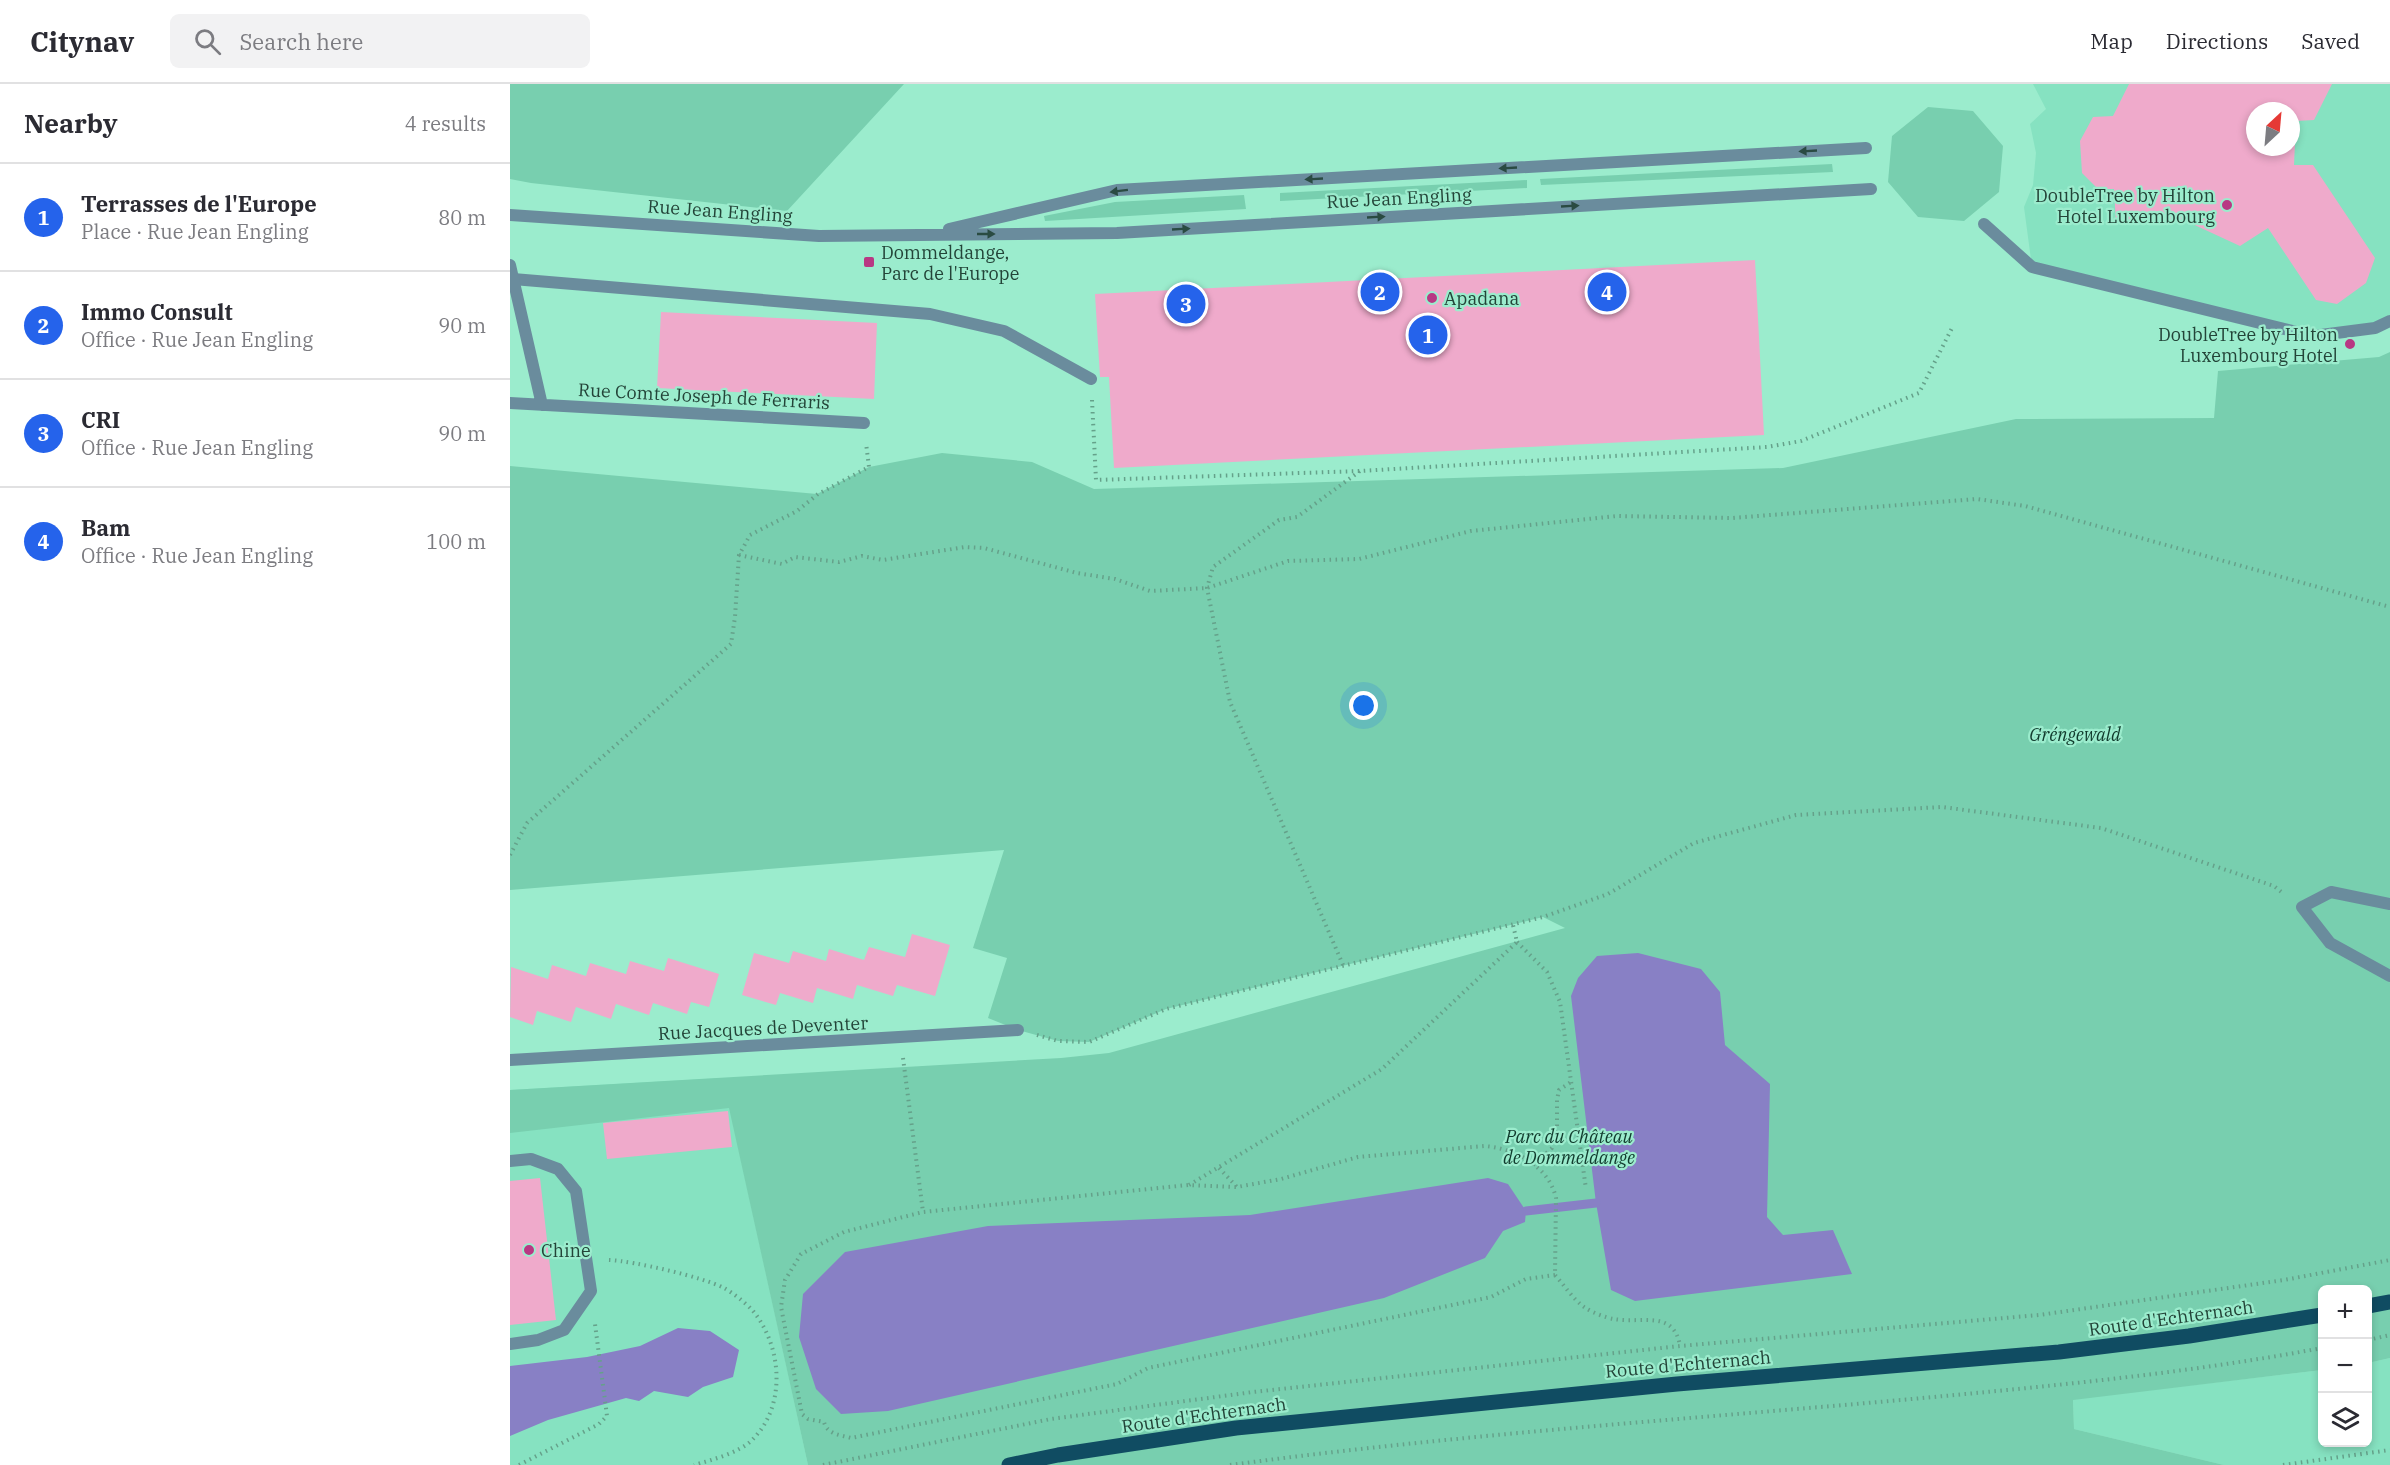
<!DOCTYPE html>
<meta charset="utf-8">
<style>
:root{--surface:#fff;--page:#f2f2f3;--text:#2b2b33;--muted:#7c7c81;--line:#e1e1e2;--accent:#2563eb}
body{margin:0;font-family:"IBM Plex Serif",serif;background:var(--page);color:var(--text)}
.controls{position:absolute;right:18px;bottom:18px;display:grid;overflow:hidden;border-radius:9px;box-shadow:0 3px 9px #0003}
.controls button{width:54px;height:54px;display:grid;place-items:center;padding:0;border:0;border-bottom:2px solid var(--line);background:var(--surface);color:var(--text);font:30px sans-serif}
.compass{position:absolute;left:1736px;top:18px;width:54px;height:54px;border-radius:50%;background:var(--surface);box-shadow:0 3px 9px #0003;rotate:26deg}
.you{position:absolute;left:854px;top:622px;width:21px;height:21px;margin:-15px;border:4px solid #fff;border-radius:50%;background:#1a73e8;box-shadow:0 0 0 9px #1a73e833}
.badge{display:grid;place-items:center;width:39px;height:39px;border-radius:50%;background:var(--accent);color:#fff;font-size:20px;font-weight:700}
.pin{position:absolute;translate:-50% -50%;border:3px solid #fff;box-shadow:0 2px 6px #0006}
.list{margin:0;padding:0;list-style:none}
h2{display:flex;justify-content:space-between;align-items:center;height:78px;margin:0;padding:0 24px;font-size:26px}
h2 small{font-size:20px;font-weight:400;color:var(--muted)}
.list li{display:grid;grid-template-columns:39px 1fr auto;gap:18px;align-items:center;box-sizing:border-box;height:108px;padding:0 24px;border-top:2px solid var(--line)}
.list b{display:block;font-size:22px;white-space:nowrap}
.list p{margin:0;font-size:20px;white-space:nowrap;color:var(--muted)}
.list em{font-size:20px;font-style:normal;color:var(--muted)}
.icon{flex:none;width:33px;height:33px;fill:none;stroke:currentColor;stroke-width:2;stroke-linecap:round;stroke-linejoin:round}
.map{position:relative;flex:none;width:1880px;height:1381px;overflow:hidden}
header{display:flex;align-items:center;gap:36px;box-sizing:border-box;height:84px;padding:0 30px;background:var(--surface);border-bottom:2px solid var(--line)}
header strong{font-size:28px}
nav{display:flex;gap:33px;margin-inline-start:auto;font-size:21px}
.search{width:420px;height:54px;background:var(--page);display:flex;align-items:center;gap:15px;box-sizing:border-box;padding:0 21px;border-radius:9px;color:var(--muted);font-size:22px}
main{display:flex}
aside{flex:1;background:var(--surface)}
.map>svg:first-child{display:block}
.built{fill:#86e2c1;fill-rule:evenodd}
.green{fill:#78cfaf}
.water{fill:#8880c5}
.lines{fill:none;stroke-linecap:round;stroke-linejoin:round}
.stream{stroke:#8880c5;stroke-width:9}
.building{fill:#efaacb;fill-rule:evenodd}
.path{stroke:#65a18a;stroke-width:4;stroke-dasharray:1.5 4.5;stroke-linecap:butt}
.lane{stroke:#6a8c9d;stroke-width:12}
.street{stroke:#6a8c9d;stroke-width:12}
.primary{stroke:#104c62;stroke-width:15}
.oneway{fill:#2a4b42}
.poi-dot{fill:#b83883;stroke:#9beccd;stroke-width:2}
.labels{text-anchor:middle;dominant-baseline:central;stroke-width:4.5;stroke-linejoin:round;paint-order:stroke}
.poi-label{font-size:18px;fill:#234438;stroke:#9beccd;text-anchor:start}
.street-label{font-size:18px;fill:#234438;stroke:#9beccd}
.park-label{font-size:18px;font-style:italic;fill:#113b2d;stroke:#9beccd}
</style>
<header>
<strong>Citynav</strong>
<div class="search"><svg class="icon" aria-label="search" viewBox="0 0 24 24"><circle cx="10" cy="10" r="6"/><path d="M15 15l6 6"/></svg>Search here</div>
<nav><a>Map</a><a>Directions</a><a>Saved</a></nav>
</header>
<main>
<aside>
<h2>Nearby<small>4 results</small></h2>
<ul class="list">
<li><span class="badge">1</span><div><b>Terrasses de l'Europe</b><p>Place · Rue Jean Engling</p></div><em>80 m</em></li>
<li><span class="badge">2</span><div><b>Immo Consult</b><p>Office · Rue Jean Engling</p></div><em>90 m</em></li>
<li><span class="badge">3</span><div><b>CRI</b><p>Office · Rue Jean Engling</p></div><em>90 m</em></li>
<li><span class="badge">4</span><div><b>Bam</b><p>Office · Rue Jean Engling</p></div><em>100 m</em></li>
</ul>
</aside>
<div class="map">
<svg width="1880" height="1381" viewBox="0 0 1880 1381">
<rect width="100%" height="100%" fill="#9beccd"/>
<!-- built -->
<path class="built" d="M 1523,0 L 1880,0 L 1880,237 L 1803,252 L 1522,183 L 1514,123 L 1523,101 L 1526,69 L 1520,40 L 1536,25 ZM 1745,27 L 1781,27 L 1781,63 L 1745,63 Z
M 213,994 L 298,1381 L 0,1381 L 0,1006 Z
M 1880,1274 L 1880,1381 L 1714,1381 L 1564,1345 L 1563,1315 L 1812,1286 L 1812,1358 L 1858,1358 L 1858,1279 Z"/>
<!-- green -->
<path class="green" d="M 0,0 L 394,0 L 277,127 L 21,99 L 0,95 Z
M 1418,23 L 1463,27 L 1493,62 L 1489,108 L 1454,137 L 1408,133 L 1378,98 L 1382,52 Z
M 1322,80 L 1323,88 L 1031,101 L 1030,95 Z
M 1017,96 L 1017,104 L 770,117 L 770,109 Z
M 734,111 L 736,125 L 535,137 L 534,132 L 605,118 Z
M 1880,268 L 1880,1274 L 1858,1279 L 1858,1206 L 1812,1206 L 1812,1286 L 1563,1316 L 1564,1345 L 1714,1381 L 298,1381 L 219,1024 L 0,1049 L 0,1006 L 551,974 L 599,969 L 1055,844 L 1033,833 L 656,925 L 579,958 L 548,957 L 508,946 L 478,934 L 497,874 L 463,864 L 494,766 L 0,806 L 0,382 L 307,410 L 359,383 L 432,369 L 522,378 L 584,405 L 1273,384 L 1506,335 L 1704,334 L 1708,287 L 1869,273 Z"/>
<!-- water -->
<path class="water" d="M 1128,869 L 1191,885 L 1210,908 L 1215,961 L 1260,1000 L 1257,1133 L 1273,1151 L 1323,1146 L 1342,1190 L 1125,1217 L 1101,1206 L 1086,1119 L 1061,912 L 1068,894 L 1087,872 Z
M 978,1094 L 998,1100 L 1016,1127 L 1015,1138 L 993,1147 L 975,1174 L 874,1214 L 378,1327 L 331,1330 L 306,1305 L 289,1253 L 293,1210 L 335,1168 L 478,1142 L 740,1131 Z
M 168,1244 L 200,1247 L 229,1266 L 223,1293 L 193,1303 L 178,1313 L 144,1307 L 129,1317 L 116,1314 L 38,1336 L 0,1352 L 0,1282 L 77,1273 L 130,1262 Z"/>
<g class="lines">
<!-- stream -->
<path class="stream" d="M 1016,1127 L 1086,1119"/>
</g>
<!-- building -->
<path class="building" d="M 1619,0 L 1822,0 L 1804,36 L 1786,37 L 1784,81 L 1803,81 L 1865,174 L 1856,199 L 1827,220 L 1806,216 L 1758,144 L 1730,162 L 1676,137 L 1606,139 L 1604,105 L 1588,105 L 1572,89 L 1570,57 L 1583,33 L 1603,32 ZM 1745,27 L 1781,27 L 1781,63 L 1745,63 Z
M 1245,176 L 1254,351 L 604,384 L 599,293 L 590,293 L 585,210 Z
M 151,228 L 367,239 L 364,315 L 147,304 Z
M 402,850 L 440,861 L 425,912 L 387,901 L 383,912 L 347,901 L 343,915 L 307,904 L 303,919 L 270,909 L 266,921 L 232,911 L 244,869 L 279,879 L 283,867 L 316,877 L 319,865 L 354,876 L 359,863 L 395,873 Z
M 158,874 L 209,890 L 199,923 L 181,918 L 177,930 L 143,919 L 139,931 L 106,920 L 101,935 L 66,923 L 61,938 L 27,927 L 23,941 L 0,933 L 1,883 L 38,895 L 42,881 L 76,892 L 80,879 L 116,890 L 120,877 L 154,887 Z
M 218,1027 L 222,1063 L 97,1075 L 93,1039 Z
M 30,1094 L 46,1236 L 0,1241 L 0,1097 Z"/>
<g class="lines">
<!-- path -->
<path class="path" d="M 582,316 L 586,396 L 850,387 L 1257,363 L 1291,357 L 1409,309 L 1442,244
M 229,471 L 272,480 L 285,473 L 329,478 L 352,472 L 373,476 L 455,463 L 474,464 L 567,489 L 605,495 L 640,507 L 697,504 L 778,477 L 849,475 L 961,447 L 1107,432 L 1222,434 L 1467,415 L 1515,422 L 1880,523
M 0,771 L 17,739 L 221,560 L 225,533 L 229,471 L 240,451 L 287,427 L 308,410 L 359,383 L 356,359
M 1007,858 L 1037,888 L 1050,918 L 1076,1105
M 833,881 L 720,618 L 697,504 L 703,483 L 769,436 L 787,433 L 850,387
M 527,951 L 548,957 L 579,958 L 656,925 L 1033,833 L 1098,810 L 1184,759 L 1286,731 L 1432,723 L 1591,744 L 1764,802 L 1774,810
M 393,974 L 413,1128
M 1023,1081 L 1042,1064 L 1047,1044 L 1047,1016 L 1049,1006 L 1061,998
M 709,1084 L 727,1103
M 679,1101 L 872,985 L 1007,858 L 1003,841
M 99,1176 C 123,1177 193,1193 214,1204 C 223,1209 236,1219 243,1227 C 272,1262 277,1322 242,1356 C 229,1369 201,1376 184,1381
M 1045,1191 L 1016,1195 L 981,1213 L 638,1284 L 607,1300 L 341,1354 C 330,1351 317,1350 314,1338 L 298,1335 L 292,1330 L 271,1223 L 275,1196 L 291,1170 L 334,1148 L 413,1128 L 678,1101 L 727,1103 L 771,1095 L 848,1073 L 974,1062 C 1004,1064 1039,1082 1046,1114 L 1045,1191 C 1054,1201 1063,1215 1074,1223 C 1081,1228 1096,1234 1104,1235 C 1131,1240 1164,1225 1170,1262
M 1858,1256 L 1880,1251
M 9,1381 L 89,1340 L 97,1332 L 85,1240
M 313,1381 L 541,1335 L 743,1308 L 1170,1262 L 1529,1231 L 1774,1196 L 1880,1176
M 720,1381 C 942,1351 1167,1336 1391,1316 C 1532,1303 1673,1290 1812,1264
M 1773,1381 L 1880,1366"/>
<!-- lane -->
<path class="lane" d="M 1474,140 L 1522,183 L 1803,252 L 1865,244 L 1880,237
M 3,195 L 420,230 L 494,247 L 581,295
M 0,1077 L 21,1075 L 48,1085 L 66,1107 L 81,1207 L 54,1246 L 28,1256 L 0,1260"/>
<!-- street -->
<path class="street" d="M 0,131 L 309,152 L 607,149 L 1361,105
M 439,145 L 607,106 L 1356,64
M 0,181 L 32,321
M 0,319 L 354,339
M 1880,820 L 1821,808 L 1792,823 L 1820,859 L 1880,892
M 0,976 L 508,946"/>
<!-- primary -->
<path class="primary" d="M 1858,1222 L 1880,1218
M 499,1381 L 548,1371 L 726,1344 L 1167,1300 L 1549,1268 L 1679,1252 L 1812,1231"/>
</g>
<!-- one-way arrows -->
<defs><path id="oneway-solid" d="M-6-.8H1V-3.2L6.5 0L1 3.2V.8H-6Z" transform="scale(1.5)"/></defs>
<g class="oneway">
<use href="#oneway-solid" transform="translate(1298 67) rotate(177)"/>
<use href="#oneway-solid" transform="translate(998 84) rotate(177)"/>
<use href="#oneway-solid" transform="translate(804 95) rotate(177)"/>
<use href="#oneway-solid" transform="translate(609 107) rotate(173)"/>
<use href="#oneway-solid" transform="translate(1060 122) rotate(-3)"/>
<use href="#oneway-solid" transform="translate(866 133) rotate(-3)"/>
<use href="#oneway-solid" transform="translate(671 145) rotate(-3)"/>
<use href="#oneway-solid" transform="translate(476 150)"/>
</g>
<!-- markers -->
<g class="poi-dot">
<circle cx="1717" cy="121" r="6"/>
<rect x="353" y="172" width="12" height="12" rx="3"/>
<circle cx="922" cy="214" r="6"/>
<circle cx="1840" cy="260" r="6"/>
<circle cx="19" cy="1166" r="6"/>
</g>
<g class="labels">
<!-- poi labels -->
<g class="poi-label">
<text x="1705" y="111" text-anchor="end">DoubleTree by Hilton<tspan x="1705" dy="21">Hotel Luxembourg</tspan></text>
<text x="371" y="168">Dommeldange,<tspan x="371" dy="21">Parc de l'Europe</tspan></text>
<text x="934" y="214">Apadana</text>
<text x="1828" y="250" text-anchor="end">DoubleTree by Hilton<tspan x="1828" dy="21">Luxembourg Hotel</tspan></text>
<text x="31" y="1166">Chine</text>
</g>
<!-- street labels -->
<g class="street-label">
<text transform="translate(889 114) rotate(-3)">Rue Jean Engling</text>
<text transform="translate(210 127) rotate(4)">Rue Jean Engling</text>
<text transform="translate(194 312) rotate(3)">Rue Comte Joseph de Ferraris</text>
<text transform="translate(253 944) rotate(-3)">Rue Jacques de Deventer</text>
<text transform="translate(1661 1234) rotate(-8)">Route d'Echternach</text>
<text transform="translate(1178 1280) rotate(-5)">Route d'Echternach</text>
<text transform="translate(694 1331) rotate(-8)">Route d'Echternach</text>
</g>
<!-- park labels -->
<g class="park-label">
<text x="1565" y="650">Gréngewald</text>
<text x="1059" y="1052">Parc du Château<tspan x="1059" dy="21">de Dommeldange</tspan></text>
</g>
</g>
</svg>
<div class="controls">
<button>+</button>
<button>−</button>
<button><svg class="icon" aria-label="layers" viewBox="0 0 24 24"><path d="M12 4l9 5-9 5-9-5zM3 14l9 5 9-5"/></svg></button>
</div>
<svg class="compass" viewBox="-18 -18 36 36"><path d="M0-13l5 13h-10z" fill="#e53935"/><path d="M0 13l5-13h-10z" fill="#7c7c81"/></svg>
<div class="you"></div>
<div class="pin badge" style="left:918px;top:251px">1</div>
<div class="pin badge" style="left:870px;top:208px">2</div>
<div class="pin badge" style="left:676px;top:220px">3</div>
<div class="pin badge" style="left:1097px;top:208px">4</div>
</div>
</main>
